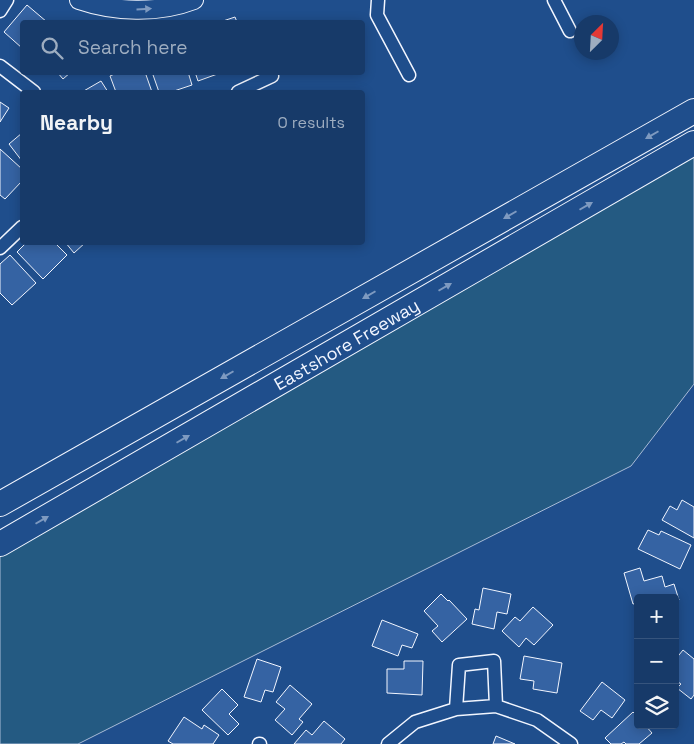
<!DOCTYPE html>
<meta charset="utf-8">
<style>
:root{--surface:#173a69;--page:#20416f;--text:#f1f3f6;--muted:#9eadc0;--line:#36547d}
body{margin:0;font-family:"Space Grotesk",sans-serif;background:var(--page);color:var(--text)}
.controls{position:absolute;right:15px;bottom:15px;display:grid;overflow:hidden;border-radius:5px;box-shadow:0 2px 12px #0003}
.controls button{width:45px;height:45px;display:grid;place-items:center;padding:0;border:0;border-bottom:1px solid var(--line);background:var(--surface);color:var(--text);font:25px sans-serif}
.compass{position:absolute;left:574px;top:15px;width:45px;height:45px;border-radius:50%;background:var(--surface);box-shadow:0 2px 12px #0003;rotate:24deg}
.list{margin:0;padding:0;list-style:none}
h2{display:flex;justify-content:space-between;align-items:center;height:65px;margin:0;padding:0 20px;font-size:21px}
h2 small{font-size:16px;font-weight:400;color:var(--muted)}
.icon{flex:none;width:28px;height:28px;fill:none;stroke:currentColor;stroke-width:2;stroke-linecap:round;stroke-linejoin:round}
.map{position:relative;flex:none;width:694px;height:744px;overflow:hidden}
.search{position:absolute;background:var(--surface);box-shadow:0 2px 12px #0003;left:20px;top:20px;width:345px;height:55px;display:flex;align-items:center;gap:12px;box-sizing:border-box;padding:0 18px;border-radius:5px;color:var(--muted);font-size:19px}
.panel{position:absolute;background:var(--surface);box-shadow:0 2px 12px #0003;left:20px;top:90px;width:345px;height:155px;border-radius:5px}
.map>svg:first-child{display:block}
.green{fill:#245a82;stroke:#a8bbd7}
.building{fill:#3563a3;stroke:#f2f6ff}
.lines{fill:none;stroke-linecap:round;stroke-linejoin:round}
.street-casing{stroke:#f2f6ff;stroke-width:15}
.secondary-casing{stroke:#f2f6ff;stroke-width:20}
.highway-casing{stroke:#f2f6ff;stroke-width:26}
.street{stroke:#1f4e8c;stroke-width:12}
.secondary{stroke:#1f4e8c;stroke-width:18}
.highway{stroke:#1f4e8c;stroke-width:24}
.oneway{fill:#7e9ac0}
.labels{text-anchor:middle;dominant-baseline:central;stroke-width:4;stroke-linejoin:round;paint-order:stroke}
.street-label{font-size:18px;fill:#f2f6ff;stroke:#1f4e8c}
</style>
<div class="map">
<svg width="694" height="744" viewBox="0 0 694 744">
<rect width="100%" height="100%" fill="#1f4e8c"/>
<!-- green -->
<path class="green" d="M 694,143 L 694,384 L 631,466 L 78,744 L 0,744 L 0,544 Z"/>
<!-- building -->
<path class="building" d="M 27,5 L 47,22 L 22,22 L 22,48 L 4,32 Z
M 235,17 L 237,22 L 220,22 Z
M 57,72 L 71,72 L 63,79 Z
M 119,72 L 145,72 L 152,92 L 116,92 L 110,76 Z
M 152,72 L 188,72 L 192,85 L 171,92 L 159,92 Z
M 195,72 L 223,72 L 198,81 Z
M 101,81 L 108,92 L 82,92 Z
M 0,102 L 9,108 L 0,122 Z
M 22,133 L 22,161 L 9,144 Z
M 0,149 L 22,169 L 22,181 L 5,199 L 0,195 Z
M 27,242 L 54,242 L 67,255 L 43,279 L 17,252 Z
M 65,242 L 86,242 L 74,253 Z
M 10,255 L 36,283 L 12,305 L 0,293 L 0,264 Z
M 682,500 L 694,507 L 694,538 L 662,520 L 670,506 L 677,510 Z
M 648,530 L 659,535 L 661,531 L 691,545 L 680,569 L 638,549 Z
M 640,568 L 644,581 L 662,576 L 665,587 L 674,584 L 679,600 L 675,601 L 675,598 L 638,598 L 638,603 L 633,604 L 624,573 Z
M 483,588 L 511,594 L 507,614 L 497,612 L 494,629 L 472,624 L 475,609 L 479,610 Z
M 441,594 L 448,601 L 449,600 L 467,619 L 442,642 L 432,631 L 438,626 L 424,611 Z
M 533,607 L 553,625 L 534,645 L 526,638 L 519,647 L 502,631 L 515,617 L 520,621 Z
M 382,620 L 418,634 L 412,648 L 402,645 L 398,656 L 372,646 Z
M 683,650 L 694,659 L 694,695 L 691,699 L 677,688 L 681,684 L 675,680 L 675,660 Z
M 524,656 L 562,663 L 557,693 L 533,689 L 534,681 L 520,679 Z
M 257,659 L 281,667 L 273,692 L 265,690 L 261,702 L 244,697 Z
M 404,661 L 423,661 L 422,695 L 387,693 L 387,669 L 404,669 Z
M 602,682 L 625,700 L 612,718 L 601,710 L 593,720 L 580,711 Z
M 290,685 L 312,704 L 299,719 L 303,722 L 292,735 L 275,720 L 285,709 L 276,702 Z
M 222,689 L 238,705 L 229,714 L 239,724 L 228,735 L 202,710 Z
M 633,712 L 638,717 L 638,725 L 645,725 L 652,733 L 639,744 L 626,744 L 624,742 L 621,744 L 611,744 L 605,738 Z
M 184,717 L 202,729 L 204,725 L 219,735 L 213,744 L 173,744 L 168,741 Z
M 324,721 L 345,739 L 341,744 L 294,744 L 306,730 L 312,735 Z
M 496,736 L 515,744 L 493,744 Z"/>
<g class="lines">
<defs>
<path id="street" d="M 378,0 L 377,15 L 409,75
M 554,0 L 570,31
M 0,11 L 7,0
M 0,66 L 34,92
M 238,92 L 272,76
M 0,248 L 22,227
M 456,709 L 459,665 L 494,661 L 496,706
M 259,744 L 260,744
M 388,744 L 415,722 L 456,709 L 496,706 L 537,720 L 571,744"/>
<path id="secondary" d="M 79,0 C 114,12 158,14 194,0"/>
<g id="highway">
<path d="M 0,504 L 694,111"/>
<path id="s1" d="M 0,544 L 694,143"/>
</g>
</defs>
<!-- street casing -->
<use href="#street" class="street-casing"/>
<!-- secondary casing -->
<use href="#secondary" class="secondary-casing"/>
<!-- highway casing -->
<use href="#highway" class="highway-casing"/>
<!-- street -->
<use href="#street" class="street"/>
<!-- secondary -->
<use href="#secondary" class="secondary"/>
<!-- highway -->
<use href="#highway" class="highway"/>
</g>
<!-- one-way arrows -->
<defs><path id="oneway-solid" d="M-6-.8H1V-3.2L6.5 0L1 3.2V.8H-6Z" transform="scale(1.25)"/></defs>
<g class="oneway">
<use href="#oneway-solid" transform="translate(144 9) rotate(-3)"/>
<use href="#oneway-solid" transform="translate(652 135) rotate(150)"/>
<use href="#oneway-solid" transform="translate(586 206) rotate(-30)"/>
<use href="#oneway-solid" transform="translate(510 215) rotate(150)"/>
<use href="#oneway-solid" transform="translate(445 287) rotate(-30)"/>
<use href="#oneway-solid" transform="translate(369 295) rotate(150)"/>
<use href="#oneway-solid" transform="translate(227 375) rotate(150)"/>
<use href="#oneway-solid" transform="translate(183 439) rotate(-30)"/>
<use href="#oneway-solid" transform="translate(42 520) rotate(-30)"/>
</g>
<g class="labels">
<!-- street labels -->
<g class="street-label">
<text stroke="none"><textPath href="#s1" startOffset="400">Eastshore Freeway</textPath></text>
</g>
</g>
</svg>
<div class="controls">
<button>+</button>
<button>−</button>
<button><svg class="icon" aria-label="layers" viewBox="0 0 24 24"><path d="M12 4l9 5-9 5-9-5zM3 14l9 5 9-5"/></svg></button>
</div>
<svg class="compass" viewBox="-18 -18 36 36"><path d="M0-13l5 13h-10z" fill="#e53935"/><path d="M0 13l5-13h-10z" fill="#9eadc0"/></svg>
<div class="search"><svg class="icon" aria-label="search" viewBox="0 0 24 24"><circle cx="10" cy="10" r="6"/><path d="M15 15l6 6"/></svg>Search here</div>
<section class="panel">
<h2>Nearby<small>0 results</small></h2>
<ul class="list">
</ul>
</section>
</div>
